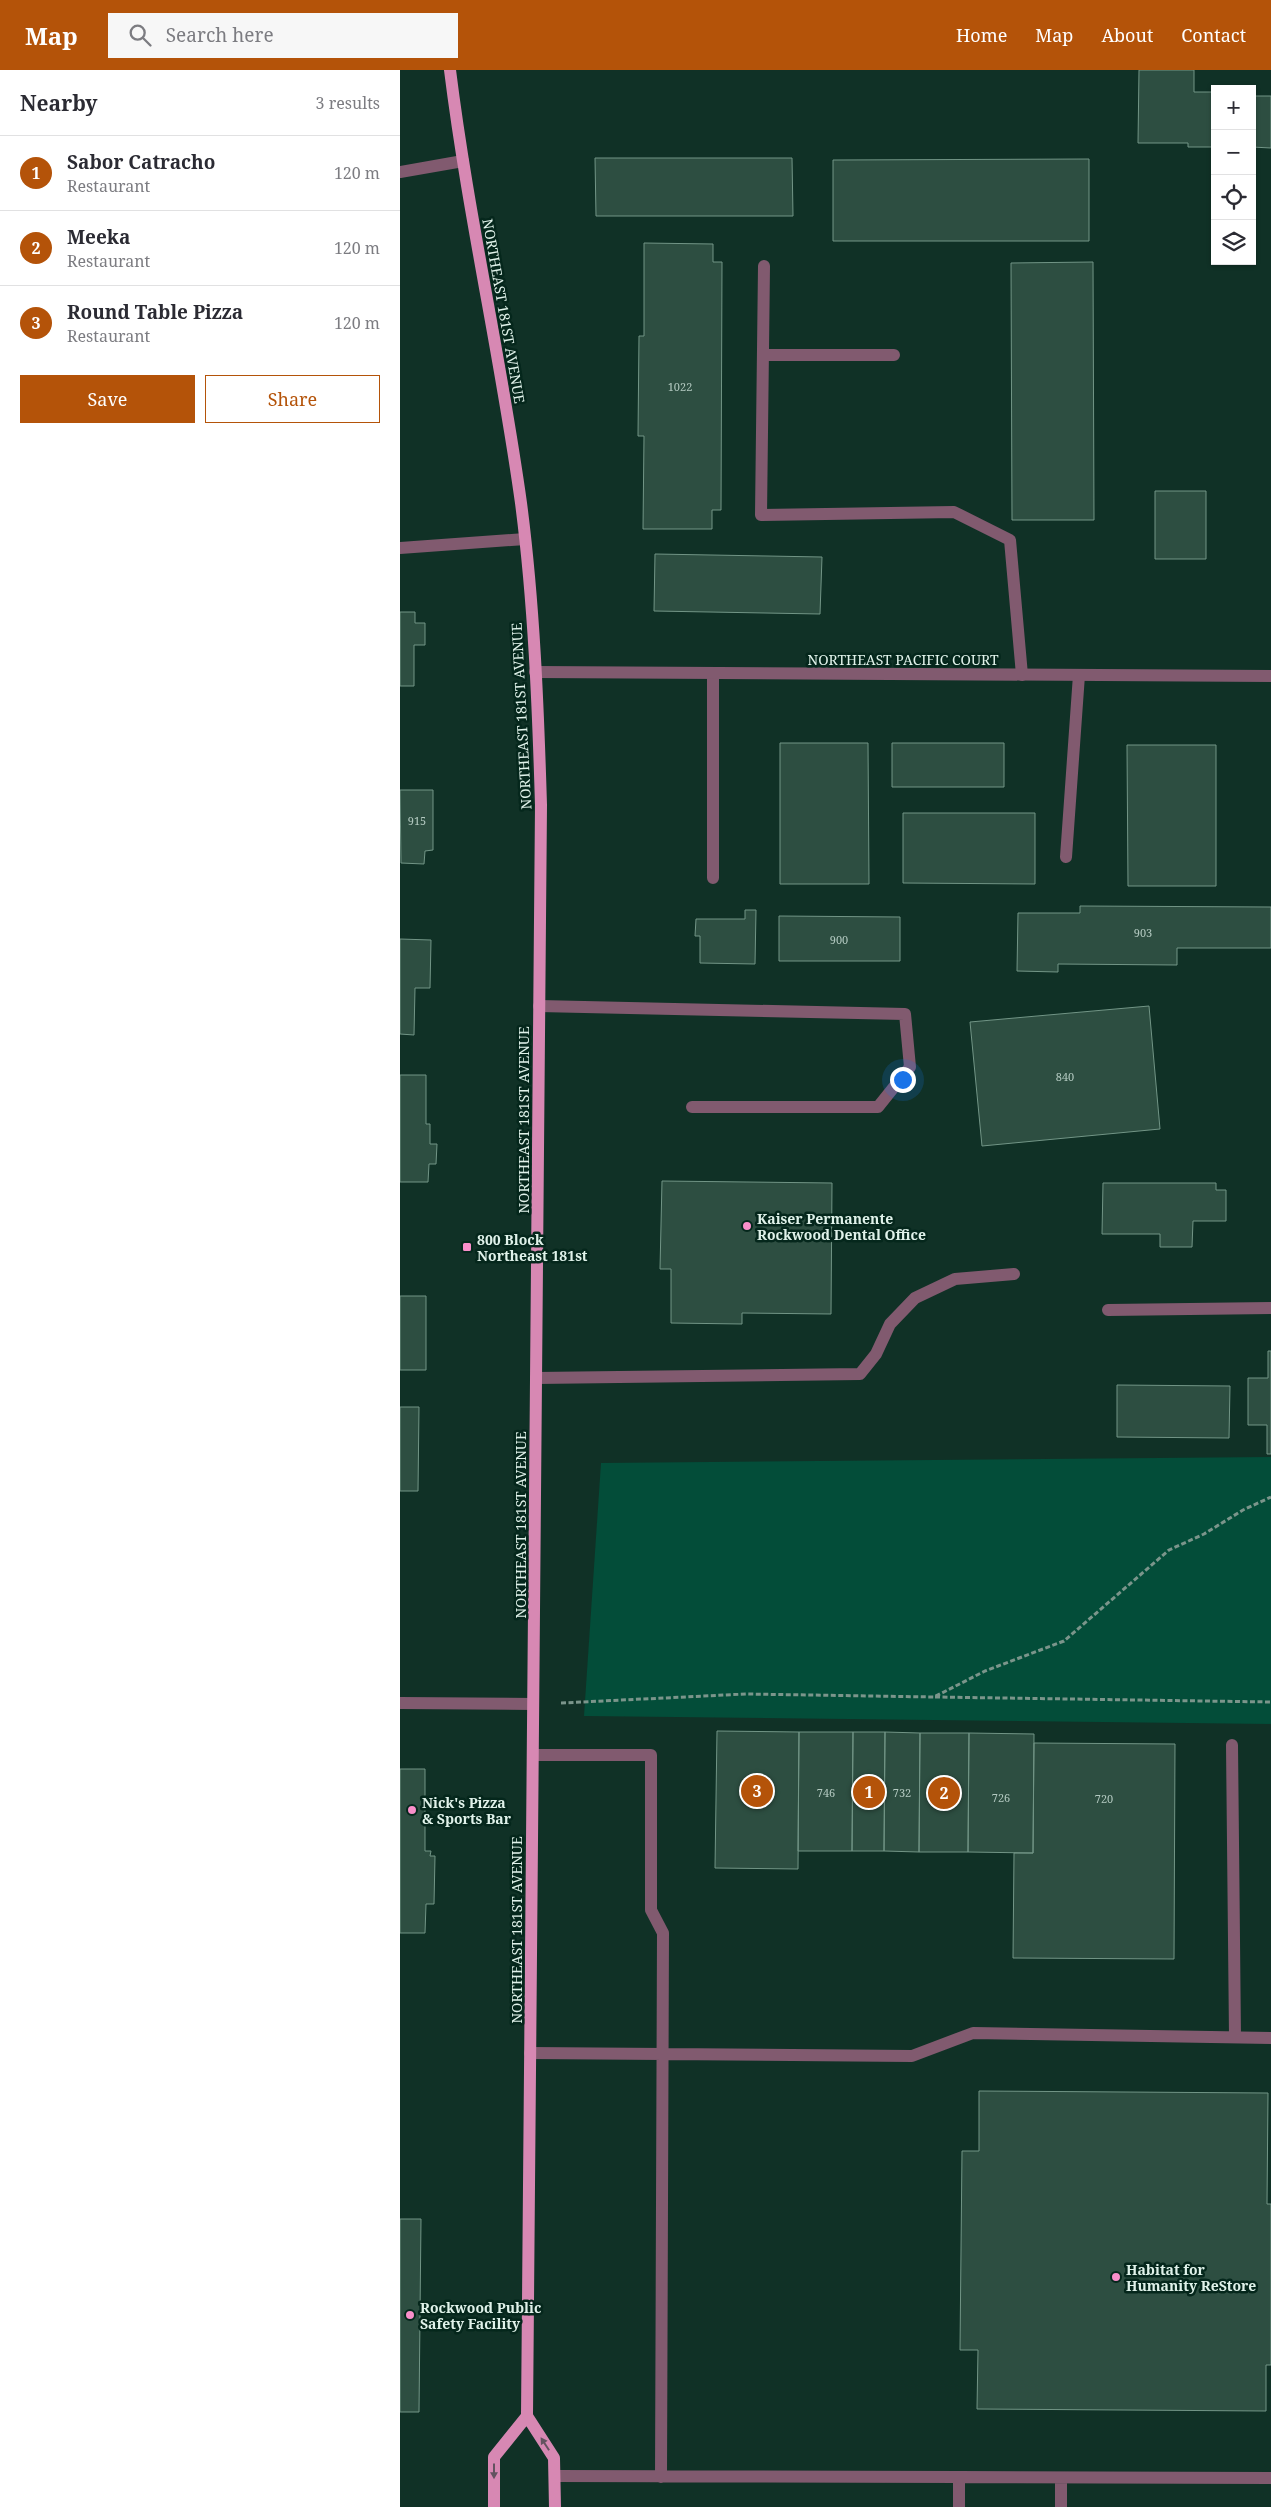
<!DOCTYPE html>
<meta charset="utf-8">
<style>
:root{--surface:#fff;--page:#f7f7f7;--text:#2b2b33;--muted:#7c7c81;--line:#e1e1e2;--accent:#b45309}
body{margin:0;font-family:"Noto Serif",serif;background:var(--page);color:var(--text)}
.controls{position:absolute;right:15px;top:15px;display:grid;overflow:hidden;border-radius:0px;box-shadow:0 1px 4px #0004}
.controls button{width:45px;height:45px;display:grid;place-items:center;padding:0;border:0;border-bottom:1px solid var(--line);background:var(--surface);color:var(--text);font:25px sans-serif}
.you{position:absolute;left:502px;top:1009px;width:18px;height:18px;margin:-12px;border:4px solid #fff;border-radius:50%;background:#1a73e8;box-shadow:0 0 0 8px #1a73e833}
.badge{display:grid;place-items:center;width:32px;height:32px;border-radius:50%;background:var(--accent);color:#fff;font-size:16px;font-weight:700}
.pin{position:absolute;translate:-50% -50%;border:2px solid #fff;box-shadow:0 1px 5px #0006}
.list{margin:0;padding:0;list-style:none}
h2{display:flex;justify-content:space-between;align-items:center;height:65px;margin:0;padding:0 20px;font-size:21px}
h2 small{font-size:16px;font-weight:400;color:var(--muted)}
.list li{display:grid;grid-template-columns:32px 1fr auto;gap:15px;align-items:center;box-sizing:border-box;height:75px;padding:0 20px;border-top:1px solid var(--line)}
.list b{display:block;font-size:19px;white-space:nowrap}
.list p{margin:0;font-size:16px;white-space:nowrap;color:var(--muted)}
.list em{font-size:16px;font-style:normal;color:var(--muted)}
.actions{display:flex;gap:10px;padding:15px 20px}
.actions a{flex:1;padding:11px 0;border:1px solid var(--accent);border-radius:0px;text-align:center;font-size:18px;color:var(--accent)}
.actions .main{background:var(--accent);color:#fff}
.icon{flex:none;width:28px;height:28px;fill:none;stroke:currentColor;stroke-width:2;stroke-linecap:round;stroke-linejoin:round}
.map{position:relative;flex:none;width:871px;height:2437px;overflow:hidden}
header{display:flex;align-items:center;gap:30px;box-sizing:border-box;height:70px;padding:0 25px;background:var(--accent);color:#fff}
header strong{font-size:24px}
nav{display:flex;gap:28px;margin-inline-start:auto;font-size:18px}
.search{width:350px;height:45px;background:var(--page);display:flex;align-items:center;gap:12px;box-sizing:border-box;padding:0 18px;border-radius:0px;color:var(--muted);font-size:19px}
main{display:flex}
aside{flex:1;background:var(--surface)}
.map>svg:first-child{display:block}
.green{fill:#034d39}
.building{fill:#2d4e41;stroke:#729586}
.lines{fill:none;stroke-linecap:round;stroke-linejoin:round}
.path{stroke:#7b958b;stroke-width:3;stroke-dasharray:5 2.5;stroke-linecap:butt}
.service{stroke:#815a6f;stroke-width:12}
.minor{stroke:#815a6f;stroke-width:12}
.primary{stroke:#d788b3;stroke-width:12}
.oneway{fill:#635360}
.poi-dot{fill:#f98fca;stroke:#05271c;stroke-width:2}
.labels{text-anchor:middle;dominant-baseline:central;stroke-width:5;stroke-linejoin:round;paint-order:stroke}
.number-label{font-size:11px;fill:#b3c9c0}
.street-label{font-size:14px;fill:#e0f2ea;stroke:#05271c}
.poi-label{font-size:14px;font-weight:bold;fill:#e0f2ea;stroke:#05271c;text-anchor:start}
</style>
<header>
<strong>Map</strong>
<div class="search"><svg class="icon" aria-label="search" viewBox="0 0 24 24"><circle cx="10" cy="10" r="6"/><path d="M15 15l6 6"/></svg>Search here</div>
<nav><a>Home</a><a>Map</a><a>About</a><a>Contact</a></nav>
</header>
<main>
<aside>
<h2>Nearby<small>3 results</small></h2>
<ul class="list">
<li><span class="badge">1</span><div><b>Sabor Catracho</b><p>Restaurant</p></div><em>120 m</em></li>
<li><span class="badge">2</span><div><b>Meeka</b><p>Restaurant</p></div><em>120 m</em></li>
<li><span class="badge">3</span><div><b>Round Table Pizza</b><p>Restaurant</p></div><em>120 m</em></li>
</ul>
<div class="actions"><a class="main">Save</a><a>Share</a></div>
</aside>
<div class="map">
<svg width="871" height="2437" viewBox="0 0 871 2437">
<rect width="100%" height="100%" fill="#103126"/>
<!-- green -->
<path class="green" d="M 871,1387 L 871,1654 L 184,1646 L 201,1393 Z"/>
<!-- building -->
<path class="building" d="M 739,0 L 794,0 L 794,22 L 815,22 L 815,77 L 788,77 L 788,73 L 738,73 Z
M 852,26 L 871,26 L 871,78 L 852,77 Z
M 195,88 L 392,88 L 393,146 L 196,146 Z
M 689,89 L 689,171 L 433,171 L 433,90 Z
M 244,173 L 313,174 L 313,192 L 322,192 L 321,440 L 312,440 L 312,459 L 243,459 L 244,366 L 238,366 L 239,266 L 244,266 Z
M 693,192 L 694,450 L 612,450 L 611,193 Z
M 755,421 L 806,421 L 806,489 L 755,489 Z
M 255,484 L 422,487 L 420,544 L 254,541 Z
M 0,542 L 15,542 L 15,553 L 25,553 L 25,575 L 14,575 L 14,616 L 0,616 Z
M 380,673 L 468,673 L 469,814 L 380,814 Z
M 492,673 L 604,673 L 604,717 L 492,717 Z
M 727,675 L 816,675 L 816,816 L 728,816 Z
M 0,720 L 33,720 L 33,780 L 25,781 L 24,794 L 1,793 Z
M 503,743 L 635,743 L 635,814 L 503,813 Z
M 680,836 L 871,837 L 871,878 L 777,878 L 777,895 L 658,894 L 658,902 L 617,901 L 618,843 L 680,843 Z
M 345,840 L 356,840 L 355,894 L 300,893 L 300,866 L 295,866 L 296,849 L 345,849 Z
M 379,846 L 500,847 L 500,891 L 379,891 Z
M 0,869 L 31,870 L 30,918 L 15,918 L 14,965 L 0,964 Z
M 749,936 L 760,1059 L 582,1076 L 570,952 Z
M 0,1005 L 26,1005 L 26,1054 L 30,1054 L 30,1074 L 37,1074 L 36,1094 L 29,1094 L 28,1112 L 0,1112 Z
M 262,1111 L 432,1113 L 431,1244 L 342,1243 L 342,1254 L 271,1253 L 271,1199 L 260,1199 Z
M 703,1113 L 816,1113 L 816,1120 L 826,1120 L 826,1151 L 793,1151 L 792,1177 L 760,1177 L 760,1164 L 702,1164 Z
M 0,1226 L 26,1226 L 26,1300 L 0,1300 Z
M 868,1281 L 871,1281 L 871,1384 L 867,1384 L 867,1355 L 848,1355 L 848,1308 L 868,1308 Z
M 717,1315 L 830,1316 L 829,1368 L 717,1367 Z
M 0,1337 L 19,1337 L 18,1421 L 0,1421 Z
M 317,1661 L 399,1662 L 398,1799 L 315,1798 Z
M 399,1662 L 453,1662 L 452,1781 L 398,1781 Z
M 453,1662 L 485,1662 L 484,1781 L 452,1781 Z
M 485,1662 L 520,1663 L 519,1782 L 484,1781 Z
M 520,1663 L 569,1663 L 568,1782 L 519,1782 Z
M 569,1663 L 634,1664 L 633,1783 L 568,1782 Z
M 634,1673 L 775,1674 L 774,1889 L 613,1888 L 614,1783 L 633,1783 Z
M 0,1699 L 25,1699 L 25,1781 L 31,1781 L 30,1786 L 35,1786 L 34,1834 L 26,1834 L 25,1863 L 0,1863 Z
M 579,2021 L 868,2023 L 867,2134 L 871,2134 L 871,2295 L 866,2295 L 866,2341 L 577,2339 L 578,2280 L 560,2280 L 562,2081 L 579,2081 Z
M 0,2149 L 21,2149 L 19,2342 L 0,2342 Z"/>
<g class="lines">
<!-- path -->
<path class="path" d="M 535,1627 L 871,1632
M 161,1633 L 346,1624 L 534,1627 L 585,1601 L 664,1571 L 769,1480 L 804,1464 L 843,1440 L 871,1427"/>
<!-- service -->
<path class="service" d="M 364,196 L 361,445 L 554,442 L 610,470 L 622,605
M 363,285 L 494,285
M 0,478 L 125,469
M 313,603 L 313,808
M 666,787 L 679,605
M 139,936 L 505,944 L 510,997 L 478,1037 L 292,1037
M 708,1240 L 871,1238
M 136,1308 L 460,1304 L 476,1284 L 490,1254 L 515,1228 L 555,1209 L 614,1204
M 832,1675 L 835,1967
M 133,1685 L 251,1685 L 251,1840 L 263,1863 L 261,2407
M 130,1983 L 512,1986 L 573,1963 L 871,1968
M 155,2406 L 559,2407
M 559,2437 L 559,2407 L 871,2408
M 661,2437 L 661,2408"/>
<!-- minor -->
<path class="minor" d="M 0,102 L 63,91
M 135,602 L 871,606
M 0,1633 L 133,1634"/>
<!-- primary -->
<path class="primary" d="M 50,0 C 68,145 101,288 121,433 C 134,533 138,635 141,735 L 127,2346 L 154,2388 L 155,2437
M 94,2437 L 94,2387 L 127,2346"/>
</g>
<!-- one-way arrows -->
<defs><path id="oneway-solid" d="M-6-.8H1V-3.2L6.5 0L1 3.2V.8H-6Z" transform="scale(1.25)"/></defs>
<g class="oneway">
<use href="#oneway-solid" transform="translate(145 2374) rotate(-123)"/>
<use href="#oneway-solid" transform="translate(94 2401) rotate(90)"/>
</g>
<!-- markers -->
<g class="poi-dot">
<circle cx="347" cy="1156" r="5"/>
<rect x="62" y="1172" width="10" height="10" rx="2.5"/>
<circle cx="12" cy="1740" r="5"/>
<circle cx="716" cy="2207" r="5"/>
<circle cx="10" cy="2245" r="5"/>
</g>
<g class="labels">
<!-- number labels -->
<g class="number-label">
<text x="280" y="316">1022</text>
<text x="17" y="750">915</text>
<text x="743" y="862">903</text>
<text x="439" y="869">900</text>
<text x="665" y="1006">840</text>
<text x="426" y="1722">746</text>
<text x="502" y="1722">732</text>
<text x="601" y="1727">726</text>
<text x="704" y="1728">720</text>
</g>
<!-- street labels -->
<g class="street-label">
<text transform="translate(104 241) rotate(80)">NORTHEAST 181ST AVENUE</text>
<text x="503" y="589">NORTHEAST PACIFIC COURT</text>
<text transform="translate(121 646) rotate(-93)">NORTHEAST 181ST AVENUE</text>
<text transform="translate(123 1050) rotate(-90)">NORTHEAST 181ST AVENUE</text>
<text transform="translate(120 1455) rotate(-90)">NORTHEAST 181ST AVENUE</text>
<text transform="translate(116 1860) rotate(-90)">NORTHEAST 181ST AVENUE</text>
</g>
<!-- poi labels -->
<g class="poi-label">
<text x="357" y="1148">Kaiser Permanente<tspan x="357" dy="16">Rockwood Dental Office</tspan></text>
<text x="77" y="1169">800 Block<tspan x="77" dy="16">Northeast 181st</tspan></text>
<text x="22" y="1732">Nick's Pizza<tspan x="22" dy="16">&amp; Sports Bar</tspan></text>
<text x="726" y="2199">Habitat for<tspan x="726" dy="16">Humanity ReStore</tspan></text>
<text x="20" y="2237">Rockwood Public<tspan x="20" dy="16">Safety Facility</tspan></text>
</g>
</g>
</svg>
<div class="controls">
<button>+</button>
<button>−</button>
<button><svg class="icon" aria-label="locate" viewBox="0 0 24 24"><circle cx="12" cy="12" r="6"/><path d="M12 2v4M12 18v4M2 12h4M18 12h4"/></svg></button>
<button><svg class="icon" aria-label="layers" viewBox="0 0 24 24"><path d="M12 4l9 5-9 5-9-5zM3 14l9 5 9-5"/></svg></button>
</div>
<div class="you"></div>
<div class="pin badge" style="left:469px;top:1722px">1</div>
<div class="pin badge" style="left:544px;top:1723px">2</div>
<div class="pin badge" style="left:357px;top:1721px">3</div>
</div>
</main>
